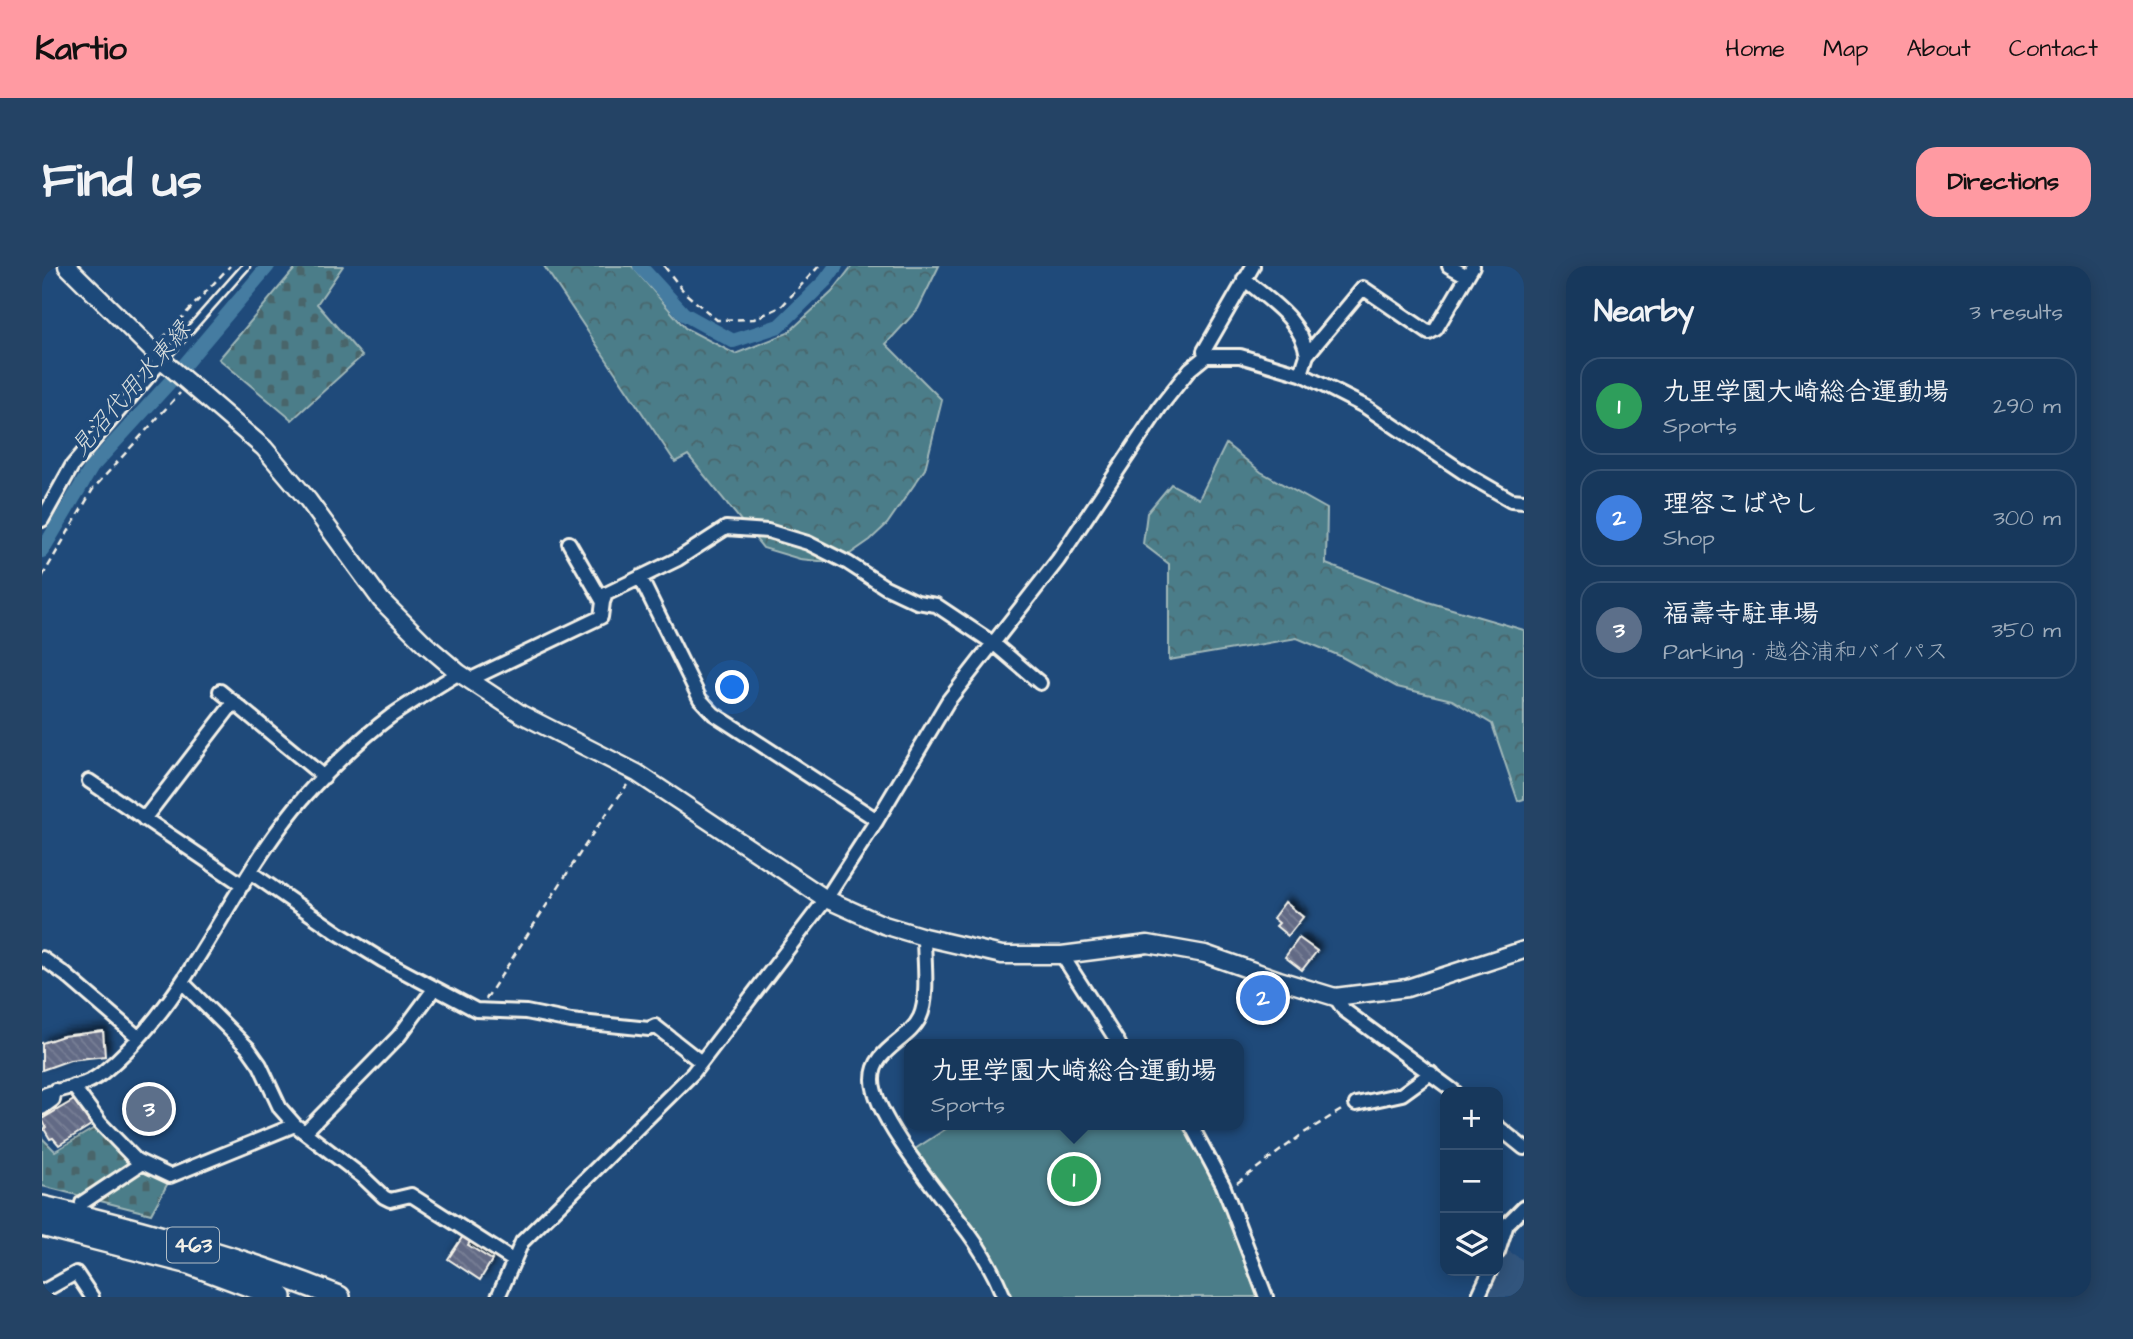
<!DOCTYPE html>
<meta charset="utf-8">
<style>
:root{--surface:#17385c;--page:#244365;--text:#f1f3f6;--muted:#9eacbb;--line:#365272;--accent:#ff9aa2}
body{margin:0;font-family:"Architects Daughter","Klee One",sans-serif;background:var(--page);color:var(--text)}
.controls{position:absolute;right:21px;bottom:21px;display:grid;overflow:hidden;border-radius:14px;box-shadow:0 4px 18px #0003}
.controls button{width:63px;height:63px;display:grid;place-items:center;padding:0;border:0;border-bottom:2px solid var(--line);background:var(--surface);color:var(--text);font:35px sans-serif}
.you{position:absolute;left:691px;top:422px;width:24px;height:24px;margin:-18px;border:5px solid #fff;border-radius:50%;background:#1a73e8;box-shadow:0 0 0 10px #1a73e833}
.badge{display:grid;place-items:center;width:46px;height:46px;border-radius:50%;background:var(--accent);color:#fff;font-size:23px;font-weight:700}
.pin{position:absolute;translate:-50% -50%;border:4px solid #fff;box-shadow:0 2px 7px #0006}
.popup{position:absolute;left:862px;top:773px;width:340px;height:91px;box-sizing:border-box;display:grid;place-content:center;border-radius:14px;background:var(--surface);filter:drop-shadow(0 2px 5px #0005);font-size:23px;white-space:nowrap;color:var(--muted)}
.popup b{font-size:26px;color:var(--text)}
.popup::after{content:'';position:absolute;left:50%;top:100%;margin-left:-14px;border:14px solid transparent;border-top-color:var(--surface)}
.list{margin:0;padding:0;list-style:none}
h2{display:flex;justify-content:space-between;align-items:center;height:91px;margin:0;padding:0 28px;font-size:30px}
h2 small{font-size:23px;font-weight:400;color:var(--muted)}
.list li{display:grid;grid-template-columns:46px 1fr auto;gap:21px;align-items:center;box-sizing:border-box;height:98px;margin:0 14px 14px;padding:0 14px;border:2px solid var(--line);border-radius:21px}
.list b{display:block;font-size:26px;white-space:nowrap}
.list p{margin:0;font-size:23px;white-space:nowrap;color:var(--muted)}
.list em{font-size:23px;font-style:normal;color:var(--muted)}
.icon{flex:none;width:38px;height:38px;fill:none;stroke:currentColor;stroke-width:2;stroke-linecap:round;stroke-linejoin:round}
.map{position:relative;flex:none;width:1482px;height:1031px;overflow:hidden;border-radius:21px}
header{display:flex;align-items:center;gap:42px;box-sizing:border-box;height:98px;padding:0 35px;background:var(--accent);color:#111}
header strong{font-size:33px}
nav{display:flex;gap:38px;margin-inline-start:auto;font-size:24px}
.intro{display:flex;align-items:center;justify-content:space-between;box-sizing:border-box;height:168px;padding:0 42px}
h1{margin:0;font-size:49px}
.button{padding:18px 32px;border-radius:21px;background:var(--accent);color:#111;font-size:24px;font-weight:700}
main{display:flex;gap:42px;padding:0 42px}
aside{flex:1;background:var(--surface);border-radius:21px;box-shadow:0 4px 18px #0003}
.map>svg:first-child{display:block}
.built{fill:#33547d}
.grass{fill:#4b7d89;stroke:#a0b7b8;stroke-width:2}
.forest{fill:url(#forest-crowns);stroke:#a0b7b8;stroke-width:2}
.cemetery{fill:url(#cemetery-stones);stroke:#a0b7b8;stroke-width:2}
.lines{fill:none;stroke-linecap:round;stroke-linejoin:round}
.canal{stroke:#447ca1;stroke-width:14}
.building{fill:url(#building-back-hatch);stroke:#f4f1e8;stroke-width:2;filter:url(#shadow)}
.service-casing{stroke:#f4f1e8;stroke-width:11}
.minor-casing{stroke:#f4f1e8;stroke-width:18}
.tertiary-casing{stroke:#f4f1e8;stroke-width:21}
.trunk-casing{stroke:#f4f1e8;stroke-width:26}
.path{stroke:#f4f1e8;stroke-width:2.5;stroke-dasharray:7 5;stroke-linecap:butt}
.service{stroke:#1f4a7a;stroke-width:6}
.minor{stroke:#1f4a7a;stroke-width:12}
.tertiary{stroke:#1f4a7a;stroke-width:16}
.trunk{stroke:#1f4a7a;stroke-width:21}
.labels{text-anchor:middle;dominant-baseline:central;stroke-width:7;stroke-linejoin:round;paint-order:stroke}
.shield{fill:#1f4a7a;stroke:#b4bfc7;stroke-width:2}
.shield-label{font-size:21px;font-weight:bold;fill:#f4f1e8}
.water-label{font-size:24px;font-style:italic;fill:#dadfdd;stroke:#1f4a7a}
</style>
<header>
<strong>Kartio</strong>
<nav><a>Home</a><a>Map</a><a>About</a><a>Contact</a></nav>
</header>
<div class="intro"><h1>Find us</h1><a class="button">Directions</a></div>
<main>
<div class="map">
<svg width="1482" height="1031" viewBox="0 0 1482 1031">
<defs>
<pattern id="forest-crowns" width="20" height="18" patternUnits="userSpaceOnUse" patternTransform="scale(1.75)"><rect width="20" height="18" fill="#4b7d89"/><path d="M2 6a3 3 0 1 1 6 0M12 15a3 3 0 1 1 6 0" fill="none" stroke="#4a656b"/></pattern>
<pattern id="cemetery-stones" width="16" height="16" patternUnits="userSpaceOnUse" patternTransform="scale(1.75)"><rect width="16" height="16" fill="#4b7d89"/><path d="M2 7V4a2 2 0 0 1 4 0v3zM10 15v-3a2 2 0 0 1 4 0v3z" fill="#4a656b"/></pattern>
<pattern id="building-back-hatch" width="6" height="6" patternUnits="userSpaceOnUse" patternTransform="scale(1.75)"><rect width="6" height="6" fill="#626a85"/><path d="M-1 5l2 2M0 0l6 6M5-1l2 2" fill="none" stroke="#798096"/></pattern>
<filter id="shadow"><feDropShadow dx="5" dy="-5" stdDeviation="3.5" flood-color="#0009"/></filter>
</defs>
<rect width="100%" height="100%" fill="#1f4a7a"/>
<filter id="ink" filterUnits="userSpaceOnUse"><feTurbulence type="fractalNoise" baseFrequency=".0143" numOctaves="2"/><feDisplacementMap in="SourceGraphic" scale="14" xChannelSelector="R" yChannelSelector="G"/><feConvolveMatrix kernelMatrix="1 2 1 2 8 2 1 2 1" color-interpolation-filters="sRGB"/></filter>
<g filter="url(#ink)">
<!-- built -->
<path class="built" d="M 1462,982 L 1482,995 L 1482,1031 L 1443,1031 L 1456,1005 Z"/>
<!-- grass -->
<path class="grass" d="M 910,859 L 1140,859 L 1146,866 L 1183,943 L 1215,1031 L 968,1031 L 932,961 L 873,883 Z"/>
<!-- forest -->
<path class="forest" d="M 502,0 L 590,0 L 643,62 L 693,88 L 746,67 L 790,26 L 810,0 L 897,0 L 876,43 L 844,78 L 900,134 L 883,203 L 845,258 L 828,274 L 795,297 L 758,293 L 721,282 L 646,189 L 633,196 Z
M 1184,178 L 1219,206 L 1285,243 L 1284,298 L 1386,336 L 1482,364 L 1482,533 L 1476,535 L 1450,458 L 1410,434 L 1355,421 L 1298,390 L 1255,372 L 1127,394 L 1127,298 L 1101,278 L 1105,247 L 1129,218 L 1157,233 Z"/>
<!-- cemetery -->
<path class="cemetery" d="M 255,0 L 301,0 L 275,38 L 320,90 L 250,154 L 177,93 Z
M 56,860 L 127,915 L 109,948 L 0,920 L 0,872 L 13,885 Z"/>
<g class="lines">
<!-- canal -->
<path class="canal" d="M 598,0 L 642,48 L 691,75 L 737,60 L 783,15 L 794,0
M 0,285 L 50,201 L 127,117 L 226,0"/>
</g>
<!-- building -->
<path class="building" d="M 1243,636 L 1261,651 L 1246,670 L 1234,660 L 1237,657 L 1231,652 Z
M 1257,672 L 1275,685 L 1260,704 L 1243,691 Z
M 1210,714 L 1232,730 L 1216,752 L 1207,746 L 1211,739 L 1198,730 Z
M 61,765 L 63,790 L 28,794 L 0,804 L 0,777 L 21,770 Z
M 32,834 L 49,859 L 17,879 L 11,872 L 8,873 L 2,863 L 4,861 L 0,853 Z
M 423,967 L 430,972 L 426,979 L 450,994 L 438,1014 L 406,993 Z"/>
<g class="lines">
<defs>
<path id="service" d="M 122,93 L 204,0"/>
<path id="minor" d="M 1407,0 L 1425,10
M 1202,13 C 1229,36 1259,53 1265,89
M 1164,90 L 1162,85 L 1211,0
M 1259,108 L 1265,89 L 1321,22 L 1387,67 L 1394,63 L 1431,0
M 0,254 L 30,200 L 120,94
M 598,311 L 658,433 L 672,448 L 835,554
M 561,336 L 564,328 L 636,293 L 684,262 L 726,265 L 766,277 L 806,297 L 843,321 L 875,336 L 894,339 L 951,377 L 998,417
M 427,414 L 559,351 L 561,336 L 527,277
M 178,425 L 282,511
M 47,515 L 201,619
M 102,553 L 192,436
M 208,606 L 296,667 L 340,694 L 434,744 L 484,746 L 529,755 L 607,763 L 613,760 L 659,796
M 882,671 C 882,693 887,732 878,751 C 867,775 831,783 831,813 C 830,850 903,935 926,966 C 940,985 953,1009 962,1031
M 1020,689 L 1077,778
M 0,692 L 24,709 L 96,771
M 141,717 L 206,782 L 218,799 L 238,842 L 253,859 L 321,911 L 342,931 L 348,934 L 369,929 L 472,995
M 1293,731 L 1302,744 L 1413,826
M 31,820 L 59,858 L 94,894 L 128,910 L 253,859
M 0,830 C 19,821 42,822 59,808 C 147,737 183,628 253,542 C 277,512 318,473 349,450 C 371,435 394,421 417,407
M 1314,838 L 1360,828 L 1389,807
M 0,842 L 11,834 L 13,824
M 1149,859 L 1181,919 L 1224,1031
M 1456,861 L 1482,882
M 263,866 L 357,770 L 392,723
M 40,937 L 100,897
M 1456,986 L 1465,958 L 1482,941
M 0,1026 L 34,1007 L 50,1031
M 456,1031 L 480,976 L 651,807 L 784,633 L 835,554 L 906,435 L 1016,294 L 1118,141 L 1148,103 L 1164,90 L 1198,90 L 1259,108 L 1324,141 L 1424,208 L 1469,234 L 1482,235
M 1436,1031 L 1448,1005"/>
<path id="tertiary" d="M 25,0 L 120,94 L 222,182 L 266,234 L 339,334 L 383,378 L 417,407 L 479,448 L 595,507 L 784,633 L 842,659 L 882,671 L 960,689 L 1020,689 L 1106,678 L 1163,688 L 1237,714 L 1293,731 L 1365,722 L 1482,684"/>
<path id="trunk" d="M 0,941 C 101,965 200,992 297,1031
M 0,959 L 144,996 L 239,1031"/>
</defs>
<!-- service casing -->
<use href="#service" class="service-casing"/>
<!-- minor casing -->
<use href="#minor" class="minor-casing"/>
<!-- tertiary casing -->
<use href="#tertiary" class="tertiary-casing"/>
<!-- trunk casing -->
<use href="#trunk" class="trunk-casing"/>
<!-- path -->
<path class="path" d="M 622,0 L 643,27 L 675,54 L 712,53 L 739,41 L 777,0
M 120,73 L 188,0
M 0,311 L 51,223 L 138,127
M 444,733 L 553,564 L 585,519
M 1195,917 L 1262,867 L 1301,843"/>
<!-- service -->
<use href="#service" class="service"/>
<!-- minor -->
<use href="#minor" class="minor"/>
<!-- tertiary -->
<use href="#tertiary" class="tertiary"/>
<!-- trunk -->
<use href="#trunk" class="trunk"/>
</g>
</g>
<g class="labels">
<!-- shield labels -->
<rect class="shield" x="125" y="961.5" width="52" height="35" rx="5"/>
<g class="shield-label">
<text x="151" y="979">463</text>
</g>
<!-- water labels -->
<g class="water-label">
<text transform="translate(89 123) rotate(-49)">見沼代用水東縁</text>
</g>
</g>
</svg>
<div class="controls">
<button>+</button>
<button>−</button>
<button><svg class="icon" aria-label="layers" viewBox="0 0 24 24"><path d="M12 4l9 5-9 5-9-5zM3 14l9 5 9-5"/></svg></button>
</div>
<div class="you"></div>
<div class="pin badge" style="left:1032px;top:913px;background:#2e9e5b">1</div>
<div class="popup"><b>九里学園大崎総合運動場</b>Sports</div>
<div class="pin badge" style="left:1221px;top:732px;background:#3f7fe0">2</div>
<div class="pin badge" style="left:107px;top:843px;background:#5c6f8a">3</div>
</div>
<aside>
<h2>Nearby<small>3 results</small></h2>
<ul class="list">
<li><span class="badge" style="background:#2e9e5b">1</span><div><b>九里学園大崎総合運動場</b><p>Sports</p></div><em>290 m</em></li>
<li><span class="badge" style="background:#3f7fe0">2</span><div><b>理容こばやし</b><p>Shop</p></div><em>300 m</em></li>
<li><span class="badge" style="background:#5c6f8a">3</span><div><b>福壽寺駐車場</b><p>Parking · 越谷浦和バイパス</p></div><em>350 m</em></li>
</ul>
</aside>
</main>
